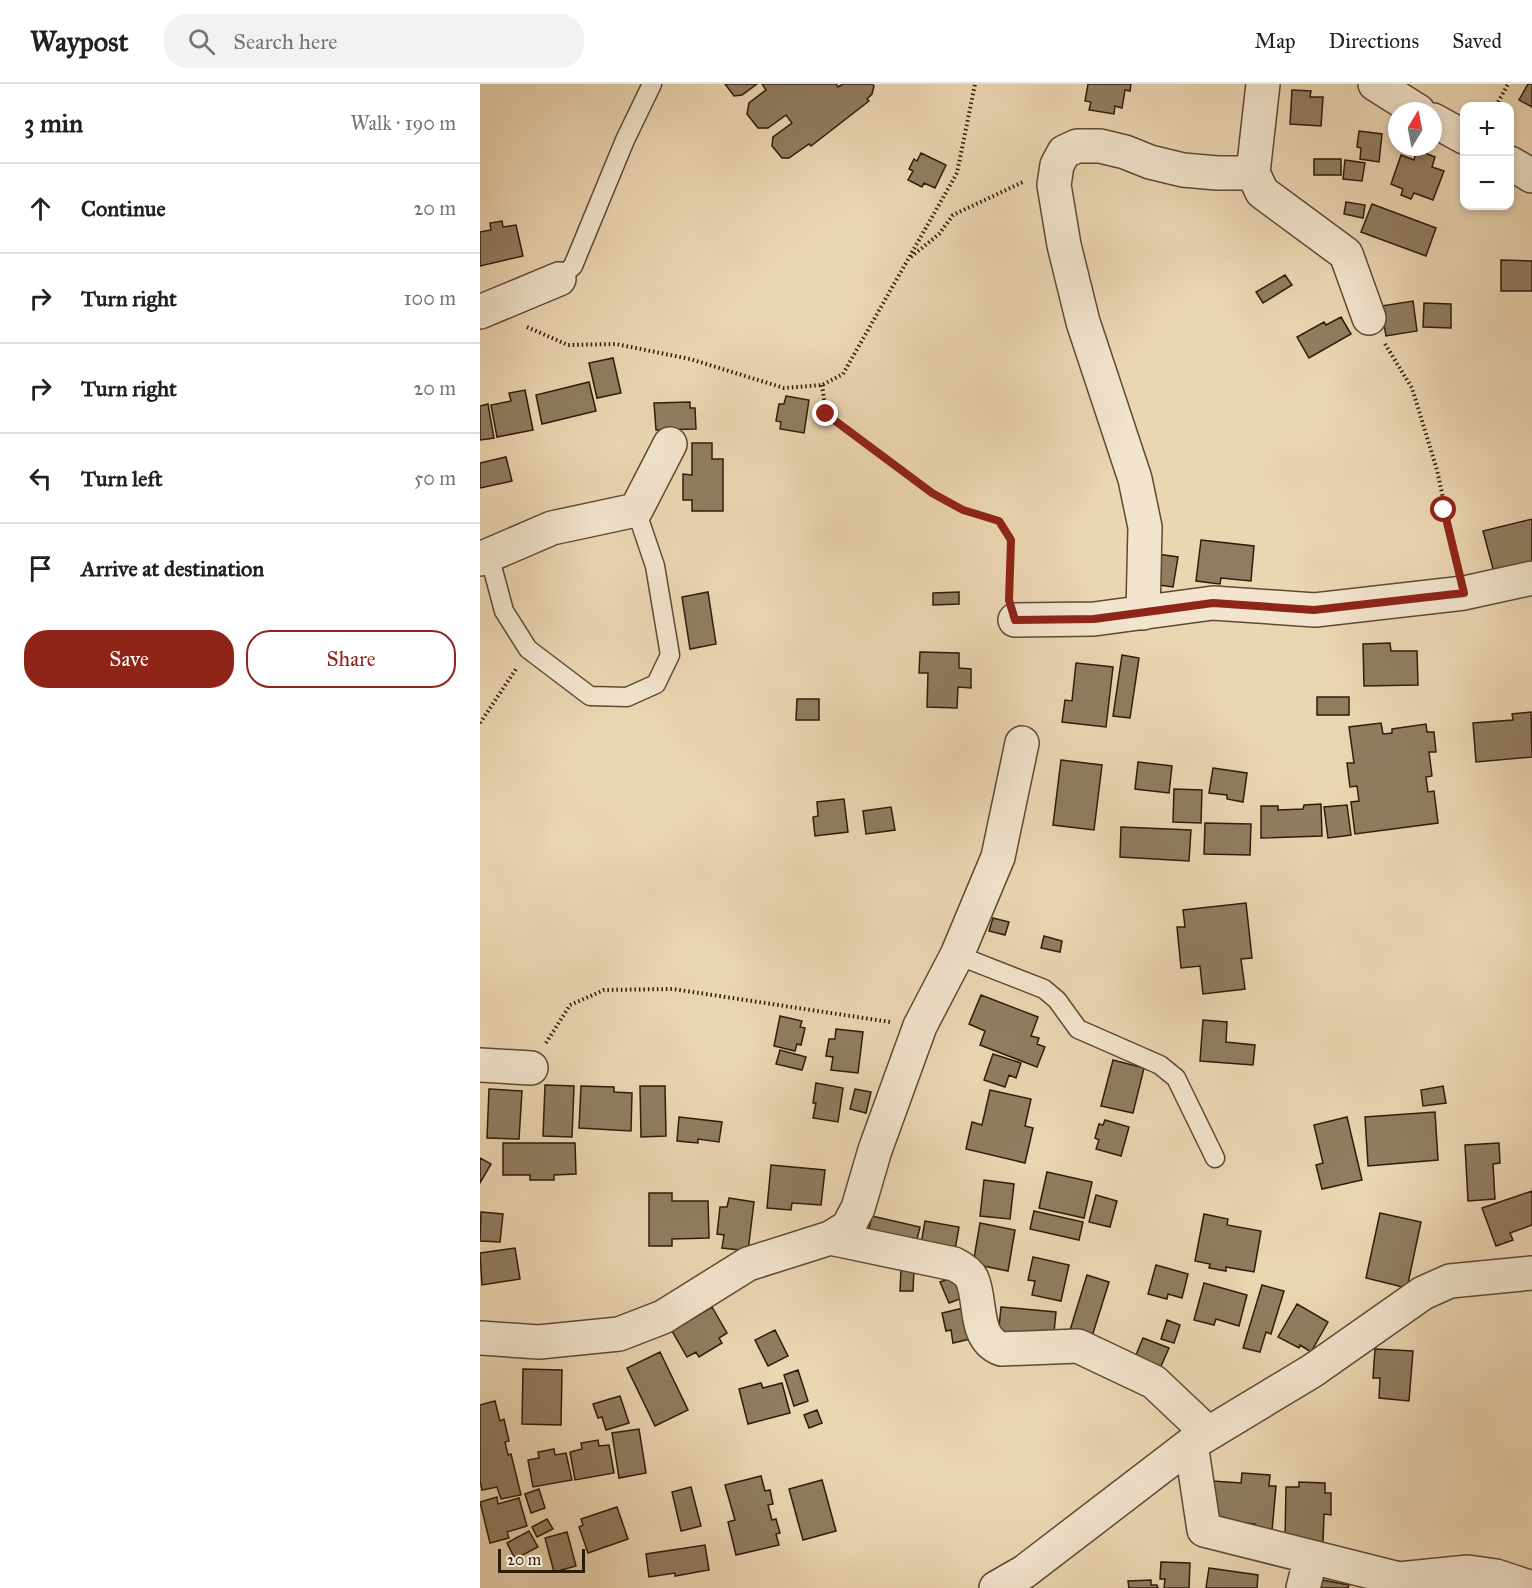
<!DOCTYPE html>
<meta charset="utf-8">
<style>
:root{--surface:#fff;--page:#f2f2f2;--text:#202124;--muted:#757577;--line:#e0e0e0;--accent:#8f2418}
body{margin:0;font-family:"IM FELL Great Primer",serif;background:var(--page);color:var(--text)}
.controls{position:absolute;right:18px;top:18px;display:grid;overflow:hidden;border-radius:12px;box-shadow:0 3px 9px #0003}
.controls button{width:54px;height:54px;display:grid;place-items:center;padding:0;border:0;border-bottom:2px solid var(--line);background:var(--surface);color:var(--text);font:30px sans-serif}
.compass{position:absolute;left:908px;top:18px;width:54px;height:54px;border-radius:50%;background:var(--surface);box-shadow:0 3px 9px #0003;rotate:10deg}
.scale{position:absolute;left:18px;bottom:15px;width:87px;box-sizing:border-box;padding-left:6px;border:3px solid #2d1c09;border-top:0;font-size:16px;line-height:21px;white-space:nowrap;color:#2d1c09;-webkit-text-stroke:4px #f2e4cd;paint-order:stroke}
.stop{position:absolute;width:18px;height:18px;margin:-14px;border:4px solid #8f2418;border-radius:50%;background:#fff}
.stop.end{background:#8f2418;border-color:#fff;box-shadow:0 2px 6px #0008}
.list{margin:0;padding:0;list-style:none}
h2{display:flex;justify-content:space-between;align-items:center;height:78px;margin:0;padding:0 24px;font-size:26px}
h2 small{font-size:20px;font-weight:400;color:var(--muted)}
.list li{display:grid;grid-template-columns:39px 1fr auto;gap:18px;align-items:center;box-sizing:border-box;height:90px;padding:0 24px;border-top:2px solid var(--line)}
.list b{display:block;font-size:22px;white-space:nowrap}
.list em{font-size:20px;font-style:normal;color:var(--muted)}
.actions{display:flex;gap:12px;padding:18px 24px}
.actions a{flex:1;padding:14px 0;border:2px solid var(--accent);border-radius:24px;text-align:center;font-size:21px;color:var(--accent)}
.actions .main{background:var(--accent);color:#fff}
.icon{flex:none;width:33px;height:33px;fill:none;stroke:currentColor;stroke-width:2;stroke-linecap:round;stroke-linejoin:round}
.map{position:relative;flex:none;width:1052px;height:1504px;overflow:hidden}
header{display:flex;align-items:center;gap:36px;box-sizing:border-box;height:84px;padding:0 30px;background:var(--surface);border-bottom:2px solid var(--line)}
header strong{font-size:28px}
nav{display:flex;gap:33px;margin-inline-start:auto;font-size:21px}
.search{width:420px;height:54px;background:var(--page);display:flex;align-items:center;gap:15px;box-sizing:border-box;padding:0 21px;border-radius:24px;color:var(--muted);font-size:22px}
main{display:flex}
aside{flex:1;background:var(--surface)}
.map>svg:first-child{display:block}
.building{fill:#907d61;stroke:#2d1c09;stroke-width:1.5}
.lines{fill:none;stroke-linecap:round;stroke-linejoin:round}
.service-casing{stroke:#5c4a33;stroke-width:21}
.minor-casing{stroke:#5c4a33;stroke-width:36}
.path{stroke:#2d1c09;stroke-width:4;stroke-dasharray:1.5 3;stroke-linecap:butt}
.service{stroke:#f2e4cd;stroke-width:18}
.minor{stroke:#f2e4cd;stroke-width:33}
.route{stroke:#8f2418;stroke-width:8}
</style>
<header>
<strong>Waypost</strong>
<div class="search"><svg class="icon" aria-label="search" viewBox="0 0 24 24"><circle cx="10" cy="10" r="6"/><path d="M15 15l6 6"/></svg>Search here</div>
<nav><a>Map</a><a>Directions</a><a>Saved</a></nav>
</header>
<main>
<aside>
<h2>3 min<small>Walk · 190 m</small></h2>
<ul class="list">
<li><svg class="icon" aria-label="ahead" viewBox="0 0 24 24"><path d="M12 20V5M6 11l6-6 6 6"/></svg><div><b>Continue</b></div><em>20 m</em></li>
<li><svg class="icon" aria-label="right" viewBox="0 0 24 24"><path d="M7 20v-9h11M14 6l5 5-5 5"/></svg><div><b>Turn right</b></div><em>100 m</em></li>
<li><svg class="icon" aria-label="right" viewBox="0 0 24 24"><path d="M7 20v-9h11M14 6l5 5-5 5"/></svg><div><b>Turn right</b></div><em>20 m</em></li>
<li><svg class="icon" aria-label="left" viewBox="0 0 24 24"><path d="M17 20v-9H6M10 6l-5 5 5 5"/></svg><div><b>Turn left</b></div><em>50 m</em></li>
<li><svg class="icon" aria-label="arrive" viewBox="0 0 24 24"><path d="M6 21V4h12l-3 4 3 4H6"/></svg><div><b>Arrive at destination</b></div></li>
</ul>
<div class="actions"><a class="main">Save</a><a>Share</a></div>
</aside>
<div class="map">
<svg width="1052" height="1504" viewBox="0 0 1052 1504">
<rect width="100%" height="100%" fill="#ebd6b2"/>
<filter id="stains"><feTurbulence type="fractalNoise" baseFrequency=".00333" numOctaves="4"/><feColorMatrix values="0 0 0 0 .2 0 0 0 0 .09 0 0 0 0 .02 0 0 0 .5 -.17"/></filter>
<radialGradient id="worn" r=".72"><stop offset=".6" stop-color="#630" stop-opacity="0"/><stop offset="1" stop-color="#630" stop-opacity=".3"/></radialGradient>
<!-- building -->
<path class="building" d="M 245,0 L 277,0 L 262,11 L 254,12 Z
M 282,0 L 356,0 L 358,3 L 363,0 L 392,0 L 394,2 L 392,10 L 387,15 L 389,17 L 331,62 L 329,60 L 309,74 L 302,74 L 292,62 L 293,53 L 312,39 L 306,31 L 288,44 L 278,44 L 267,30 L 269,19 L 286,6 Z
M 608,0 L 651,0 L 650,7 L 645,6 L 642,24 L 635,22 L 634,30 L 609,26 L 611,18 L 605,17 Z
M 1048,0 L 1052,0 L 1052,23 L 1039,16 Z
M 812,6 L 831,7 L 830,13 L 843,13 L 841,42 L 810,40 Z
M 879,47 L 902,50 L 899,78 L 880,75 L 881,64 L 877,63 Z
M 937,66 L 955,73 L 952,83 L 964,87 L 953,116 L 934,109 L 931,115 L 921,111 L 923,105 L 911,100 L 921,71 L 934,76 Z
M 441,69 L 466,81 L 455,104 L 444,99 L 442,103 L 428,96 L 433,87 L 429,85 L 434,75 L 437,77 Z
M 834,75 L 861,75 L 861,91 L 834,91 Z
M 865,76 L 885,79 L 882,97 L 863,95 Z
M 866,118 L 885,121 L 883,134 L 864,130 Z
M 892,120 L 956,144 L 946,172 L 881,148 Z
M 22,137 L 23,143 L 36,141 L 43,172 L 0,182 L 0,148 L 11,146 L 10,139 Z
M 1021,176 L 1052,177 L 1052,207 L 1021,207 Z
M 805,191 L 812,201 L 783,219 L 776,208 Z
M 933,217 L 937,247 L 906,252 L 901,222 Z
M 944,219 L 971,220 L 971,244 L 943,243 Z
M 861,233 L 871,250 L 829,274 L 817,253 L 844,238 L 846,241 Z
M 133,274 L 141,309 L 117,314 L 109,279 Z
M 109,298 L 116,327 L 62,340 L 56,311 Z
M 45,306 L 53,346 L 17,353 L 11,321 L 31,317 L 29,309 Z
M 306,312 L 329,316 L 324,349 L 300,345 L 301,338 L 296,337 L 299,320 L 304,320 Z
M 210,318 L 210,324 L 215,324 L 216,345 L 176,346 L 174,319 Z
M 8,320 L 14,354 L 0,356 L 0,322 Z
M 212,359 L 232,359 L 232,375 L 243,375 L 243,427 L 212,427 L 212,416 L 203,416 L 203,390 L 212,391 Z
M 26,373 L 32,397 L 0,404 L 0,379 Z
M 1052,435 L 1052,483 L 1015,492 L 1003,447 Z
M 721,456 L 774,462 L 771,497 L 741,494 L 740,500 L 716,497 Z
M 677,470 L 698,473 L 693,503 L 672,500 Z
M 228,508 L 236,560 L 210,565 L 202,513 Z
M 479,508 L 479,520 L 453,521 L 453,509 Z
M 910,559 L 911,567 L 937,567 L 938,601 L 884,602 L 883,560 Z
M 440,568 L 479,569 L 479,584 L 491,585 L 491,604 L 478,603 L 477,624 L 447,623 L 448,589 L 439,589 Z
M 642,571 L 659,574 L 650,634 L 633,632 Z
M 596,579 L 633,583 L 626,643 L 582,638 L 585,616 L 592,617 Z
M 837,613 L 869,613 L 869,631 L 837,631 Z
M 317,615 L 339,615 L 339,636 L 316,636 Z
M 1051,628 L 1052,673 L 996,678 L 993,639 L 1033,636 L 1032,630 Z
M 901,639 L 903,650 L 912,649 L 912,645 L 946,640 L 947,648 L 954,648 L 956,668 L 949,668 L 952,692 L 946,693 L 948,708 L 954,707 L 958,739 L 875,750 L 871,718 L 879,717 L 877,702 L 870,703 L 867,679 L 874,679 L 869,643 Z
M 581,676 L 622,681 L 614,746 L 573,741 Z
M 658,678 L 692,682 L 689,709 L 655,705 Z
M 733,684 L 767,689 L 763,718 L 747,715 L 747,711 L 729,709 Z
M 694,705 L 722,706 L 721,739 L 693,738 Z
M 364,715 L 368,748 L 335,752 L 333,733 L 338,732 L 337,718 Z
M 841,720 L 842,752 L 781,754 L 781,722 L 798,722 L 798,726 L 823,725 L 824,721 Z
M 867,721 L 871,751 L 848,754 L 844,723 Z
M 411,723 L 415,746 L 386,750 L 383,727 Z
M 725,739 L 771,740 L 770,771 L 724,770 Z
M 641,743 L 711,746 L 709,777 L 640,773 Z
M 766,819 L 772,874 L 761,875 L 765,905 L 723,910 L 720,882 L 701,884 L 697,843 L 705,843 L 703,826 Z
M 513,834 L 529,838 L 525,851 L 509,847 Z
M 564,852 L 582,857 L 580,868 L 561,864 Z
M 501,911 L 558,933 L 551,952 L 559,954 L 557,960 L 565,963 L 557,983 L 500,961 L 505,947 L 489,940 Z
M 300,932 L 322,937 L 320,943 L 325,944 L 321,961 L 317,960 L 315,967 L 294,962 Z
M 723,936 L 747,938 L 746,958 L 775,961 L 773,981 L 720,977 Z
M 356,945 L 383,948 L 378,989 L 351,986 L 353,973 L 346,972 L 349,955 L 355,955 Z
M 300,966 L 326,973 L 322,986 L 296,980 Z
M 513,970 L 541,979 L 536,994 L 529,991 L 525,1003 L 504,996 Z
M 633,976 L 664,984 L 653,1029 L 621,1022 Z
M 336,999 L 363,1004 L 358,1038 L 333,1034 L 336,1019 L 333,1019 Z
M 65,1001 L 94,1002 L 92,1053 L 63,1052 Z
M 101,1002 L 134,1003 L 134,1008 L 152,1009 L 151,1047 L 99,1044 Z
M 160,1002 L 185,1002 L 186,1052 L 161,1053 Z
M 963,1002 L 966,1019 L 943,1022 L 941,1006 Z
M 9,1005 L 42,1007 L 39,1055 L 7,1054 Z
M 375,1005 L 391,1008 L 386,1029 L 370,1025 Z
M 510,1006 L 551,1015 L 545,1042 L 553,1044 L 545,1079 L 486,1065 L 492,1038 L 502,1041 Z
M 955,1028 L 958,1076 L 888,1082 L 885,1033 Z
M 199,1033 L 242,1038 L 239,1058 L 218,1055 L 218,1059 L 197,1057 Z
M 867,1033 L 882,1096 L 842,1105 L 836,1081 L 843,1079 L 834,1041 Z
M 625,1036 L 649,1043 L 641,1072 L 616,1065 L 619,1056 L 615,1054 L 619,1040 L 623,1041 Z
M 23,1059 L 95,1059 L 96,1090 L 74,1091 L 74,1096 L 50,1096 L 50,1091 L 23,1091 Z
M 1019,1059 L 1020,1079 L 1013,1080 L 1015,1115 L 988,1117 L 985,1061 Z
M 0,1074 L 11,1080 L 0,1099 Z
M 291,1081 L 345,1086 L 341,1121 L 312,1119 L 311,1126 L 287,1124 Z
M 567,1088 L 612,1098 L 604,1134 L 559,1124 Z
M 504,1096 L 534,1100 L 530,1135 L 500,1132 Z
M 1052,1107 L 1052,1141 L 1030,1149 L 1033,1156 L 1016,1162 L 1002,1124 Z
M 169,1109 L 192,1109 L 192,1117 L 228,1117 L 229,1154 L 192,1155 L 192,1162 L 169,1162 Z
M 616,1111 L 637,1117 L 630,1143 L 609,1138 Z
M 249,1114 L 274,1118 L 268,1167 L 242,1164 L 244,1151 L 237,1150 L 240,1123 L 247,1123 Z
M 554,1127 L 603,1138 L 599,1156 L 550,1145 Z
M 1,1128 L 23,1130 L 20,1158 L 0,1157 Z
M 900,1129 L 941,1138 L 927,1204 L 886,1194 Z
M 724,1130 L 748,1135 L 747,1141 L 781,1147 L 774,1188 L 746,1183 L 746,1187 L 729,1184 L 730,1180 L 715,1177 Z
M 392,1132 L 440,1143 L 435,1164 L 387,1153 Z
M 445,1137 L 479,1143 L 475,1166 L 441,1160 Z
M 500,1139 L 535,1146 L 528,1187 L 493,1180 Z
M 35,1164 L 40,1195 L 2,1201 L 0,1169 Z
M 553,1173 L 589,1181 L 581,1217 L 552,1211 L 555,1197 L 548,1196 Z
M 676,1181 L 708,1190 L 702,1214 L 688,1210 L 687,1215 L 668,1210 Z
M 421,1185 L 434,1185 L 433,1207 L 420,1207 Z
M 607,1191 L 629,1198 L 609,1262 L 587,1256 Z
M 477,1192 L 485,1213 L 469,1219 L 460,1198 Z
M 724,1199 L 767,1211 L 759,1242 L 736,1235 L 734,1241 L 714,1236 Z
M 782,1201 L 804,1207 L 791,1250 L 786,1248 L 780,1268 L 763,1264 Z
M 817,1220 L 848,1238 L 831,1268 L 820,1261 L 819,1264 L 798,1253 Z
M 492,1222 L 499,1253 L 473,1259 L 471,1246 L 466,1247 L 462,1229 Z
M 232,1223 L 247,1249 L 239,1254 L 242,1259 L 219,1273 L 216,1268 L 207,1273 L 192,1247 Z
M 521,1223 L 576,1228 L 573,1258 L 518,1253 Z
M 687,1236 L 700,1241 L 694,1259 L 681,1255 Z
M 295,1246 L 308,1272 L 288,1282 L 275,1256 Z
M 663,1254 L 689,1264 L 678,1289 L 653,1278 Z
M 895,1265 L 933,1267 L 929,1317 L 899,1314 L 900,1294 L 893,1294 Z
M 180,1268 L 208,1326 L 175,1342 L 147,1284 Z
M 43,1285 L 82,1286 L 81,1341 L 42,1340 Z
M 318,1286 L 328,1317 L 314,1322 L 304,1291 Z
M 281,1299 L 283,1304 L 302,1299 L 310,1329 L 268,1340 L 259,1305 Z
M 140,1312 L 149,1339 L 126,1346 L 122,1333 L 118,1334 L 113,1320 Z
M 15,1317 L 20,1337 L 24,1335 L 29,1357 L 25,1358 L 28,1371 L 31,1370 L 41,1411 L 21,1415 L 17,1403 L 2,1406 L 0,1397 L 0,1321 Z
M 337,1326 L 342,1339 L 329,1344 L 324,1331 Z
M 159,1345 L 166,1389 L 139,1394 L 132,1349 Z
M 118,1356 L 119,1362 L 129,1361 L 134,1389 L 95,1396 L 90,1368 L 102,1365 L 101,1359 Z
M 74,1365 L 75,1371 L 86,1369 L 92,1396 L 53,1403 L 48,1376 L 59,1374 L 58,1368 Z
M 762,1389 L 790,1391 L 789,1402 L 796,1402 L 792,1447 L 774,1446 L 775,1440 L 764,1439 L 763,1444 L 730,1436 L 733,1397 L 761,1399 Z
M 281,1392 L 285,1407 L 290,1406 L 293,1420 L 288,1421 L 292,1436 L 296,1435 L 300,1449 L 296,1450 L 299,1461 L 256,1471 L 248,1438 L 255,1436 L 245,1401 Z
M 342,1396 L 356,1447 L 323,1456 L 309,1405 Z
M 819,1398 L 845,1399 L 845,1409 L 851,1409 L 851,1431 L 844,1430 L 843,1459 L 805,1458 L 806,1403 L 819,1403 Z
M 211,1403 L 221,1442 L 201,1447 L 192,1408 Z
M 59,1405 L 65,1424 L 51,1429 L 45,1410 Z
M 17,1413 L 18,1420 L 39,1414 L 47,1442 L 27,1448 L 29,1454 L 10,1459 L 0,1418 Z
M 137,1423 L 148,1455 L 108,1469 L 99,1443 L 103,1441 L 101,1435 Z
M 67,1435 L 73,1445 L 57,1453 L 52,1443 Z
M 49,1447 L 58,1463 L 35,1475 L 27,1459 Z
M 87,1448 L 96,1482 L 74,1488 L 65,1454 Z
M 225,1461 L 229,1486 L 195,1492 L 195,1489 L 169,1493 L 166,1470 Z
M 681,1478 L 710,1479 L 709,1504 L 684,1504 L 685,1495 L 680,1495 Z
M 729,1484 L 778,1491 L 777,1504 L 726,1504 Z
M 837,1495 L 869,1501 L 868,1504 L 835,1504 Z
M 671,1496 L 671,1501 L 677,1501 L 678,1504 L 649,1504 L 648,1497 Z"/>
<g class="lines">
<defs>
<path id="service" d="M 79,195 L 93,182 L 145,56 L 172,0
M 9,471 L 24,527 L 48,565 L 110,612 L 147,613 L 176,600 L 190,571 L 175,482 L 156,426
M 477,871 L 564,905 L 577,916 L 598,945 L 680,981 L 696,994 L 735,1074"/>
<path id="minor" d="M 783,0 L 773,89 L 782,108 L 866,170 L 889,234
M 895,0 L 938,27
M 953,36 L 984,53
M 1030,79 L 1052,92
M 0,228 L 79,195
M 0,475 L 72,444 L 156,426 L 190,360
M 663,529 L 665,443 L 655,395 L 603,238 L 584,161 L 574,101 L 577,81 L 584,68 L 597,62 L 620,62 L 645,68 L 670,78 L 703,86 L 737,89 L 773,89
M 535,536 L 614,535 L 733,519 L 835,526 L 984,509 L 1052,494
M 0,981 L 51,984
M 350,1154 L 474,1180 C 480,1183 489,1188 492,1195 C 502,1218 493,1254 521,1265 L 598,1262 L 674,1298 L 728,1349
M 0,1254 L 59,1258 L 139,1250 L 183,1233 L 268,1180 L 350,1154 L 368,1143 L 378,1124 L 395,1066 L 440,942 L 477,871 L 518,773 L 542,659
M 711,1360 L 724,1446 L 919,1495 L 988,1488 L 1016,1492 L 1052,1504
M 516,1504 L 544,1488 L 711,1360 L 832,1287 L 943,1209 L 970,1197 L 1052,1189
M 823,1504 L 831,1473"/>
</defs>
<!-- service casing -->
<use href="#service" class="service-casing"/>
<!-- minor casing -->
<use href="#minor" class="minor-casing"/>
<!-- path -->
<path class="path" d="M 1016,22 L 1028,0
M 431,173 L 459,150 L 473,131 L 543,98
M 47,243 L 88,261 L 136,260 L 210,275 L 304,304 L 342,301 L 363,290 L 477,89 L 495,0
M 905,260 L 932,304 L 957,386 L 977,479
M 342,301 L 346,330 L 452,409 L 483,426 L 519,437 L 531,456 L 529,507
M 0,639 L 36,585
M 66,959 L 90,921 L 124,906 L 193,905 L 410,938"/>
<!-- service -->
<use href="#service" class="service"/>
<!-- minor -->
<use href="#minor" class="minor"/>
</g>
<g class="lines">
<!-- route -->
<path class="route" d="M 346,330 L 452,409 L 483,426 L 519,437 L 531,456 L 529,516 L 535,536 L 614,535 L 733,519 L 834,526 L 984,509 L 964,426"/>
</g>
<rect width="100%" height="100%" filter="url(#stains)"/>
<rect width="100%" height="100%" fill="url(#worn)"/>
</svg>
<div class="controls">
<button>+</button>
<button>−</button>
</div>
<svg class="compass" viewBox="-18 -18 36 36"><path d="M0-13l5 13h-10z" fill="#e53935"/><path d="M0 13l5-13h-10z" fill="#757577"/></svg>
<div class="scale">20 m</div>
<div class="stop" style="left:964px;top:426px"></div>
<div class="stop end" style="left:346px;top:330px"></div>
</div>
</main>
